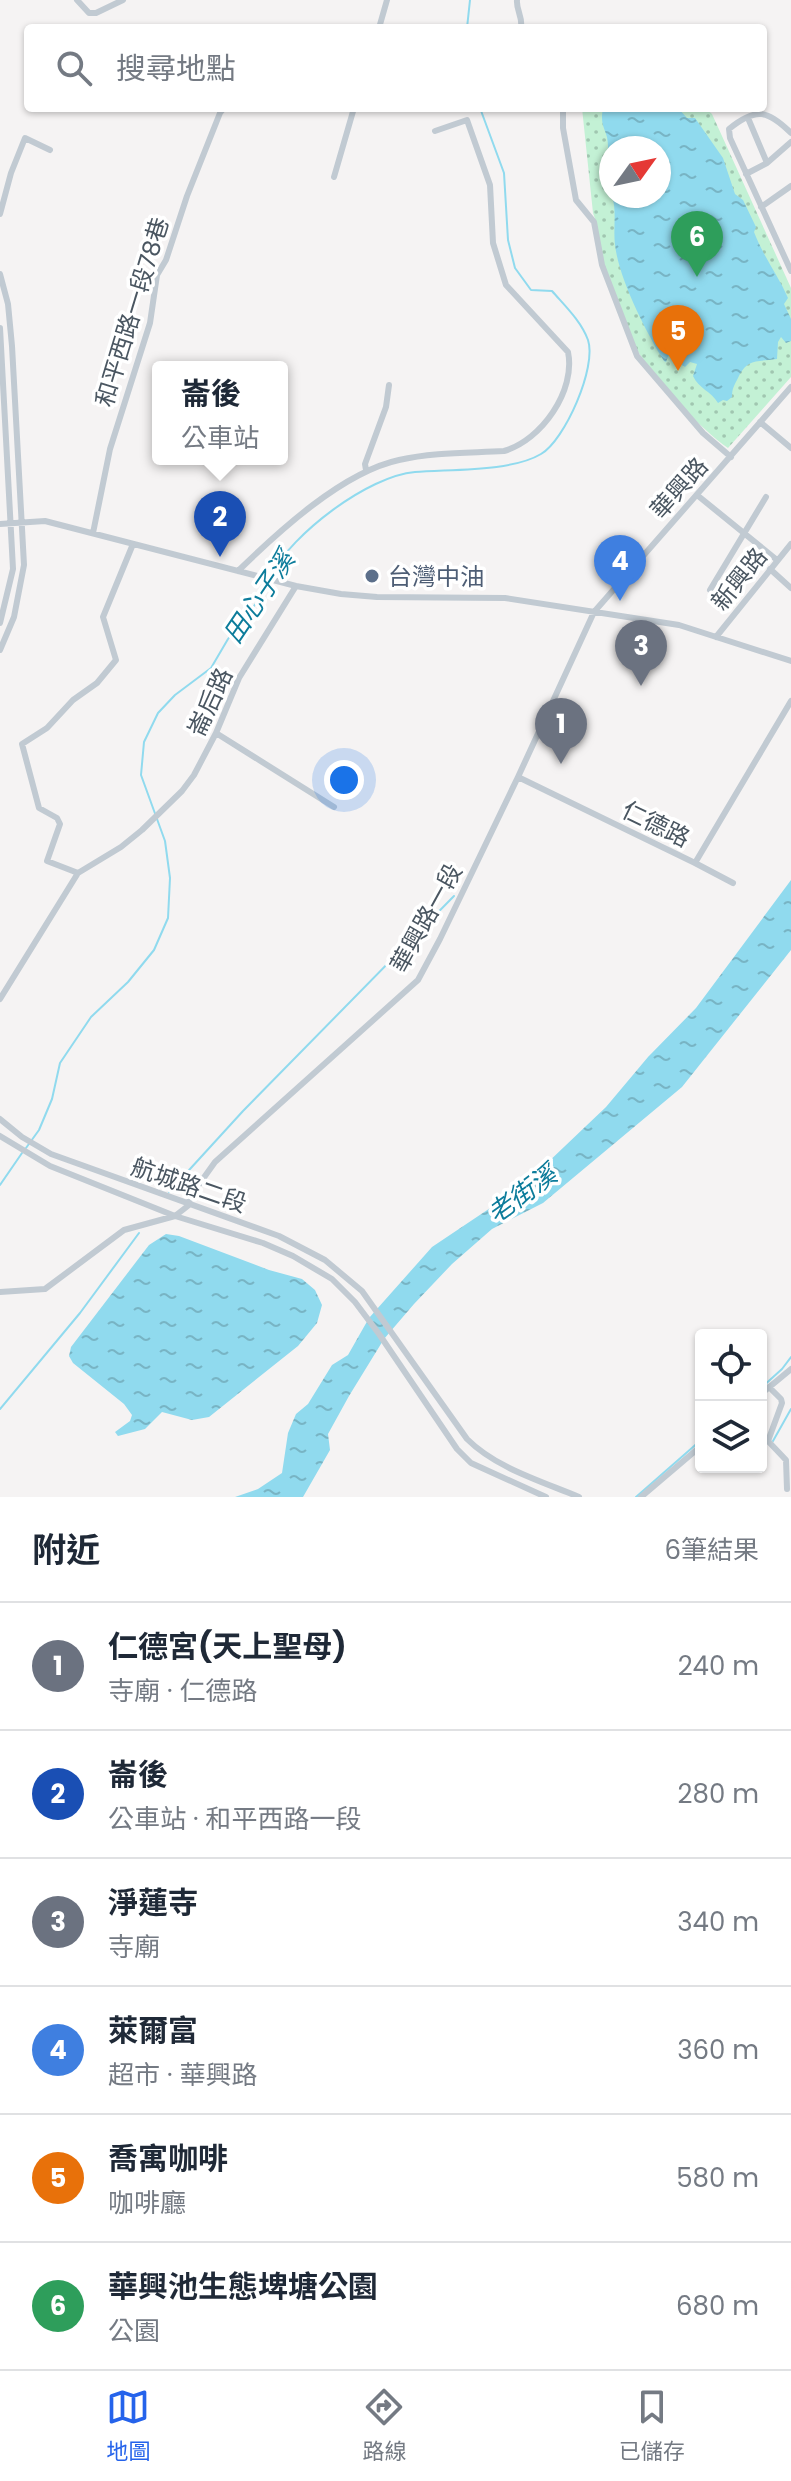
<!DOCTYPE html>
<html lang="zh-TW">
<meta charset="utf-8">
<style>
:root{--surface:#fff;--page:#f6f6f7;--text:#1f2937;--muted:#747a83;--line:#e0e1e3;--accent:#2563eb}
body{margin:0;font-family:Poppins,"Noto Sans TC",sans-serif;background:var(--page);color:var(--text)}
.controls{position:absolute;right:24px;bottom:24px;display:grid;overflow:hidden;border-radius:8px;box-shadow:0 2px 6px #0004}
.controls button{width:72px;height:72px;display:grid;place-items:center;padding:0;border:0;border-bottom:2px solid var(--line);background:var(--surface);color:var(--text);font:40px sans-serif}
.compass{position:absolute;left:599px;top:136px;width:72px;height:72px;border-radius:50%;background:var(--surface);box-shadow:0 2px 6px #0004;rotate:57deg}
.you{position:absolute;left:344px;top:780px;width:28px;height:28px;margin:-20px;border:6px solid #fff;border-radius:50%;background:#1a73e8;box-shadow:0 0 0 12px #1a73e833}
.badge{display:grid;place-items:center;width:52px;height:52px;border-radius:50%;background:var(--accent);color:#fff;font-size:26px;font-weight:700}
.pin{position:absolute;translate:-50% -66px;filter:drop-shadow(0 2px 4px #0008)}
.pin::after{content:'';position:absolute;top:42px;width:28px;height:24px;background:inherit;clip-path:polygon(0 0,100% 0,50% 100%)}
.popup{position:absolute;left:152px;top:361px;width:136px;height:104px;box-sizing:border-box;display:grid;place-content:center;border-radius:8px;background:var(--surface);filter:drop-shadow(0 2px 6px #0005);font-size:26px;white-space:nowrap;color:var(--muted)}
.popup b{font-size:30px;color:var(--text)}
.popup::after{content:'';position:absolute;left:50%;top:100%;margin-left:-16px;border:16px solid transparent;border-top-color:var(--surface)}
.list{margin:0;padding:0;list-style:none}
h2{display:flex;justify-content:space-between;align-items:center;height:104px;margin:0;padding:0 32px;font-size:34px}
h2 small{font-size:26px;font-weight:400;color:var(--muted)}
.list li{display:grid;grid-template-columns:52px 1fr auto;gap:24px;align-items:center;box-sizing:border-box;height:128px;padding:0 32px;border-top:2px solid var(--line)}
.list b{display:block;font-size:30px;white-space:nowrap}
.list p{margin:0;font-size:26px;white-space:nowrap;color:var(--muted)}
.list em{font-size:26px;font-style:normal;color:var(--muted)}
.icon{flex:none;width:44px;height:44px;fill:none;stroke:currentColor;stroke-width:2;stroke-linecap:round;stroke-linejoin:round}
.map{position:relative;flex:none;width:791px;height:1497px;overflow:hidden}
.search{position:absolute;background:var(--surface);box-shadow:0 2px 6px #0004;left:24px;right:24px;top:24px;height:88px;display:flex;align-items:center;gap:20px;box-sizing:border-box;padding:0 28px;border-radius:8px;color:var(--muted);font-size:30px}
.sheet{height:872px;background:var(--surface)}
nav{display:flex;justify-content:space-around;align-items:center;box-sizing:border-box;height:112px;border-top:2px solid var(--line);background:var(--surface);font-size:22px;color:var(--muted)}
nav a{display:grid;justify-items:center;gap:4px}
nav .on{color:var(--accent)}
.map>svg:first-child{display:block}
.park{fill:url(#park-dots);fill-rule:evenodd}
.water{fill:url(#water-ripples)}
.lines{fill:none;stroke-linecap:round;stroke-linejoin:round}
.stream{stroke:#90daee;stroke-width:2}
.minor{stroke:#c1cad2;stroke-width:6}
.service-dot{fill:#5c6f8a;stroke:#fff;stroke-width:3}
.labels{text-anchor:middle;dominant-baseline:central;stroke-width:7;stroke-linejoin:round;paint-order:stroke}
.street-label{font-size:24px;fill:#4a5661;stroke:#fff}
.service-label{font-size:24px;fill:#4e5e75;stroke:#fff;text-anchor:start}
.water-label{font-size:26px;font-style:italic;fill:#0c7c9b;stroke:#fff}
</style>
<div class="map">
<svg width="791" height="1497" viewBox="0 0 791 1497">
<defs>
<pattern id="park-dots" width="8" height="8" patternUnits="userSpaceOnUse" patternTransform="scale(2)"><rect width="8" height="8" fill="#c3f1d5"/><path d="M2 2h.1M6 6h.1" fill="none" stroke="#a0c6b0" stroke-width="1.8" stroke-linecap="round"/></pattern>
<pattern id="water-ripples" width="26" height="14" patternUnits="userSpaceOnUse" patternTransform="scale(2)"><rect width="26" height="14" fill="#90daee"/><path d="M2 4q2-2 4 0t4 0M15 11q2-2 4 0t4 0" fill="none" stroke="#78b4c4"/></pattern>
</defs>
<rect width="100%" height="100%" fill="#f5f3f3"/>
<!-- park -->
<path class="park" d="M 582,108 L 705,108 L 712,114 L 791,288 L 791,377 L 728,448 C 701,430 652,377 636,348 C 626,329 610,289 604,268 C 599,250 600,231 593,213 ZM 611,148 L 659,148 L 659,196 L 611,196 Z"/>
<!-- water -->
<path class="water" d="M 603,108 L 678,108 L 687,118 L 695,118 L 723,158 L 735,194 L 743,200 L 756,227 L 754,232 C 763,256 778,275 788,298 L 784,304 L 791,319 L 791,341 L 786,343 L 781,337 L 778,342 L 777,359 C 757,362 747,358 738,378 C 734,386 732,388 732,397 L 727,401 L 723,400 L 718,403 C 711,391 699,389 693,376 L 697,364 L 690,362 L 685,367 L 675,360 L 675,355 L 669,354 L 666,362 L 664,361 C 646,332 619,279 615,245 C 613,228 617,211 612,196 L 659,196 L 659,148 L 611,148 L 611,192 C 608,176 608,162 608,146 C 608,129 599,129 603,108 Z
M 791,880 L 791,950 L 682,1087 L 543,1203 L 492,1229 L 452,1264 L 414,1304 L 384,1339 L 349,1396 L 328,1434 L 330,1450 L 303,1497 L 235,1497 L 258,1489 L 282,1473 L 288,1433 L 296,1414 L 308,1404 L 332,1365 L 348,1355 L 369,1318 L 432,1247 L 523,1186 L 606,1107 L 648,1057 L 696,1008 Z
M 166,1234 L 179,1236 L 269,1270 L 302,1279 L 315,1290 L 322,1305 L 317,1323 L 298,1346 L 209,1417 L 192,1420 L 162,1412 L 145,1429 L 118,1436 L 115,1432 L 130,1421 L 132,1415 L 124,1404 L 73,1363 L 69,1356 L 71,1347 L 149,1245 Z"/>
<g class="lines">
<!-- stream -->
<path class="stream" d="M 467,28 L 470,0
M 271,575 C 292,534 368,476 415,472 C 450,469 511,472 541,454 C 565,440 597,367 588,340 C 581,321 565,306 552,291 L 531,290 L 515,268 L 508,240 L 504,173 L 480,108
M 26,1148 L 39,1130 L 52,1099 L 60,1063 L 91,1017 L 128,982 L 154,950 L 168,918 L 170,878 L 165,841 L 141,775 L 144,742 L 158,713 L 175,695 L 211,668 L 228,639 L 257,602 L 268,581
M 0,1185 L 22,1153
M 169,1192 L 243,1111 L 454,896
M 761,1388 L 782,1369 L 791,1357
M 0,1409 L 80,1313 L 139,1233
M 773,1441 L 791,1409
M 636,1497 L 701,1440"/>
<!-- minor -->
<path class="minor" d="M 77,0 L 89,13 L 96,13 L 123,0
M 517,0 C 516,10 523,17 521,28
M 379,28 L 387,0
M 563,108 L 563,128 L 576,200 L 594,222 L 602,265 L 637,356 L 703,433 L 731,457
M 748,118 L 767,163
M 791,133 C 768,110 756,107 729,129 L 730,138 L 791,271
M 746,174 L 767,163 L 791,142
M 334,177 L 354,108
M 761,207 L 791,186
M 0,214 L 11,173 L 25,138 L 50,150
M 0,274 L 8,304 L 12,346 L 24,565 L 14,617 L 0,650
M 0,328 L 13,569 L 0,623
M 760,422 L 791,448
M 366,470 L 365,464 L 386,407 L 389,385
M 697,495 L 777,560
M 0,524 L 45,521 L 296,586 L 341,594 L 377,597 L 505,598 L 679,625 L 791,661
M 93,533 L 110,449 L 150,323 L 157,275 L 166,260 L 187,196 L 220,113 L 224,108
M 770,569 L 791,588
M 238,571 C 279,531 343,472 399,460 C 433,452 470,453 504,451 C 542,440 576,390 568,352 L 506,285 L 493,243 L 490,185 L 467,120 L 435,131
M 710,590 L 766,497
M 716,637 L 791,544
M 216,733 L 334,807
M 518,777 L 695,863 L 791,701
M 695,863 L 733,883
M 78,873 L 47,861 L 60,824 L 57,818 L 39,808 L 22,744 L 47,728 L 73,700 L 97,683 L 116,660 L 103,617 L 133,544
M 0,999 L 78,873 L 121,847 L 142,830 L 182,791 L 194,775 L 216,733 L 239,678 L 296,586
M 0,1119 L 22,1137 L 51,1154 L 279,1236 L 325,1260 L 362,1291 L 467,1439 C 496,1468 541,1481 579,1497
M 0,1136 L 50,1166 L 175,1216 L 263,1243 L 293,1256 L 332,1279 L 355,1302 L 379,1334 L 457,1449 L 471,1463 L 546,1497
M 0,1292 L 45,1289 L 124,1230 L 175,1216 L 189,1205 L 190,1197 L 215,1162 L 418,980 L 440,939 L 518,777 L 594,612 L 791,387
M 769,1387 L 781,1399 L 782,1403 L 768,1441 L 786,1460 L 787,1489
M 761,1394 L 791,1369
M 641,1497 L 701,1446"/>
</g>
<!-- markers -->
<circle class="service-dot" cx="372" cy="576" r="8"/>
<g class="labels">
<!-- street labels -->
<g class="street-label">
<text transform="translate(132 312) rotate(-73)">和平西路一段78巷</text>
<text transform="translate(679 488) rotate(-48)">華興路</text>
<text transform="translate(739 579) rotate(-51)">新興路</text>
<text transform="translate(210 702) rotate(-65)">崙后路</text>
<text transform="translate(656 824) rotate(26)">仁德路</text>
<text transform="translate(426 918) rotate(-61)">華興路一段</text>
<text transform="translate(189 1185) rotate(19)">航城路二段</text>
</g>
<!-- service labels -->
<g class="service-label">
<text x="388" y="576">台灣中油</text>
</g>
<!-- water labels -->
<g class="water-label">
<text transform="translate(259 597) rotate(-56)">田心子溪</text>
<text transform="translate(522 1194) rotate(-36)">老街溪</text>
</g>
</g>
</svg>
<div class="controls">
<button><svg class="icon" aria-label="locate" viewBox="0 0 24 24"><circle cx="12" cy="12" r="6"/><path d="M12 2v4M12 18v4M2 12h4M18 12h4"/></svg></button>
<button><svg class="icon" aria-label="layers" viewBox="0 0 24 24"><path d="M12 4l9 5-9 5-9-5zM3 14l9 5 9-5"/></svg></button>
</div>
<svg class="compass" viewBox="-18 -18 36 36"><path d="M0-13l5 13h-10z" fill="#e53935"/><path d="M0 13l5-13h-10z" fill="#747a83"/></svg>
<div class="you"></div>
<div class="pin badge" style="left:561px;top:764px;background:#6b7280">1</div>
<div class="pin badge" style="left:220px;top:557px;background:#1a4fb4">2</div>
<div class="popup"><b>崙後</b>公車站</div>
<div class="pin badge" style="left:641px;top:686px;background:#6b7280">3</div>
<div class="pin badge" style="left:620px;top:601px;background:#3f7fe0">4</div>
<div class="pin badge" style="left:678px;top:371px;background:#e8710a">5</div>
<div class="pin badge" style="left:697px;top:277px;background:#2e9e5b">6</div>
<div class="search"><svg class="icon" aria-label="search" viewBox="0 0 24 24"><circle cx="10" cy="10" r="6"/><path d="M15 15l6 6"/></svg>搜尋地點</div>
</div>
<section class="sheet">
<h2>附近<small>6筆結果</small></h2>
<ul class="list">
<li><span class="badge" style="background:#6b7280">1</span><div><b>仁德宮(天上聖母)</b><p>寺廟 · 仁德路</p></div><em>240 m</em></li>
<li><span class="badge" style="background:#1a4fb4">2</span><div><b>崙後</b><p>公車站 · 和平西路一段</p></div><em>280 m</em></li>
<li><span class="badge" style="background:#6b7280">3</span><div><b>淨蓮寺</b><p>寺廟</p></div><em>340 m</em></li>
<li><span class="badge" style="background:#3f7fe0">4</span><div><b>萊爾富</b><p>超市 · 華興路</p></div><em>360 m</em></li>
<li><span class="badge" style="background:#e8710a">5</span><div><b>喬寓咖啡</b><p>咖啡廳</p></div><em>580 m</em></li>
<li><span class="badge" style="background:#2e9e5b">6</span><div><b>華興池生態埤塘公園</b><p>公園</p></div><em>680 m</em></li>
</ul>
</section>
<nav>
<a class="on"><svg class="icon" aria-label="map" viewBox="0 0 24 24"><path d="M3 6l6-2 6 2 6-2v14l-6 2-6-2-6 2zM9 4v14M15 6v14"/></svg>地圖</a>
<a><svg class="icon" aria-label="directions" viewBox="0 0 24 24"><path d="M12 3l9 9-9 9-9-9zM9 14v-3h6M13 9l2 2-2 2"/></svg>路線</a>
<a><svg class="icon" aria-label="saved" viewBox="0 0 24 24"><path d="M7 4h10v16l-5-4-5 4z"/></svg>已儲存</a>
</nav>
